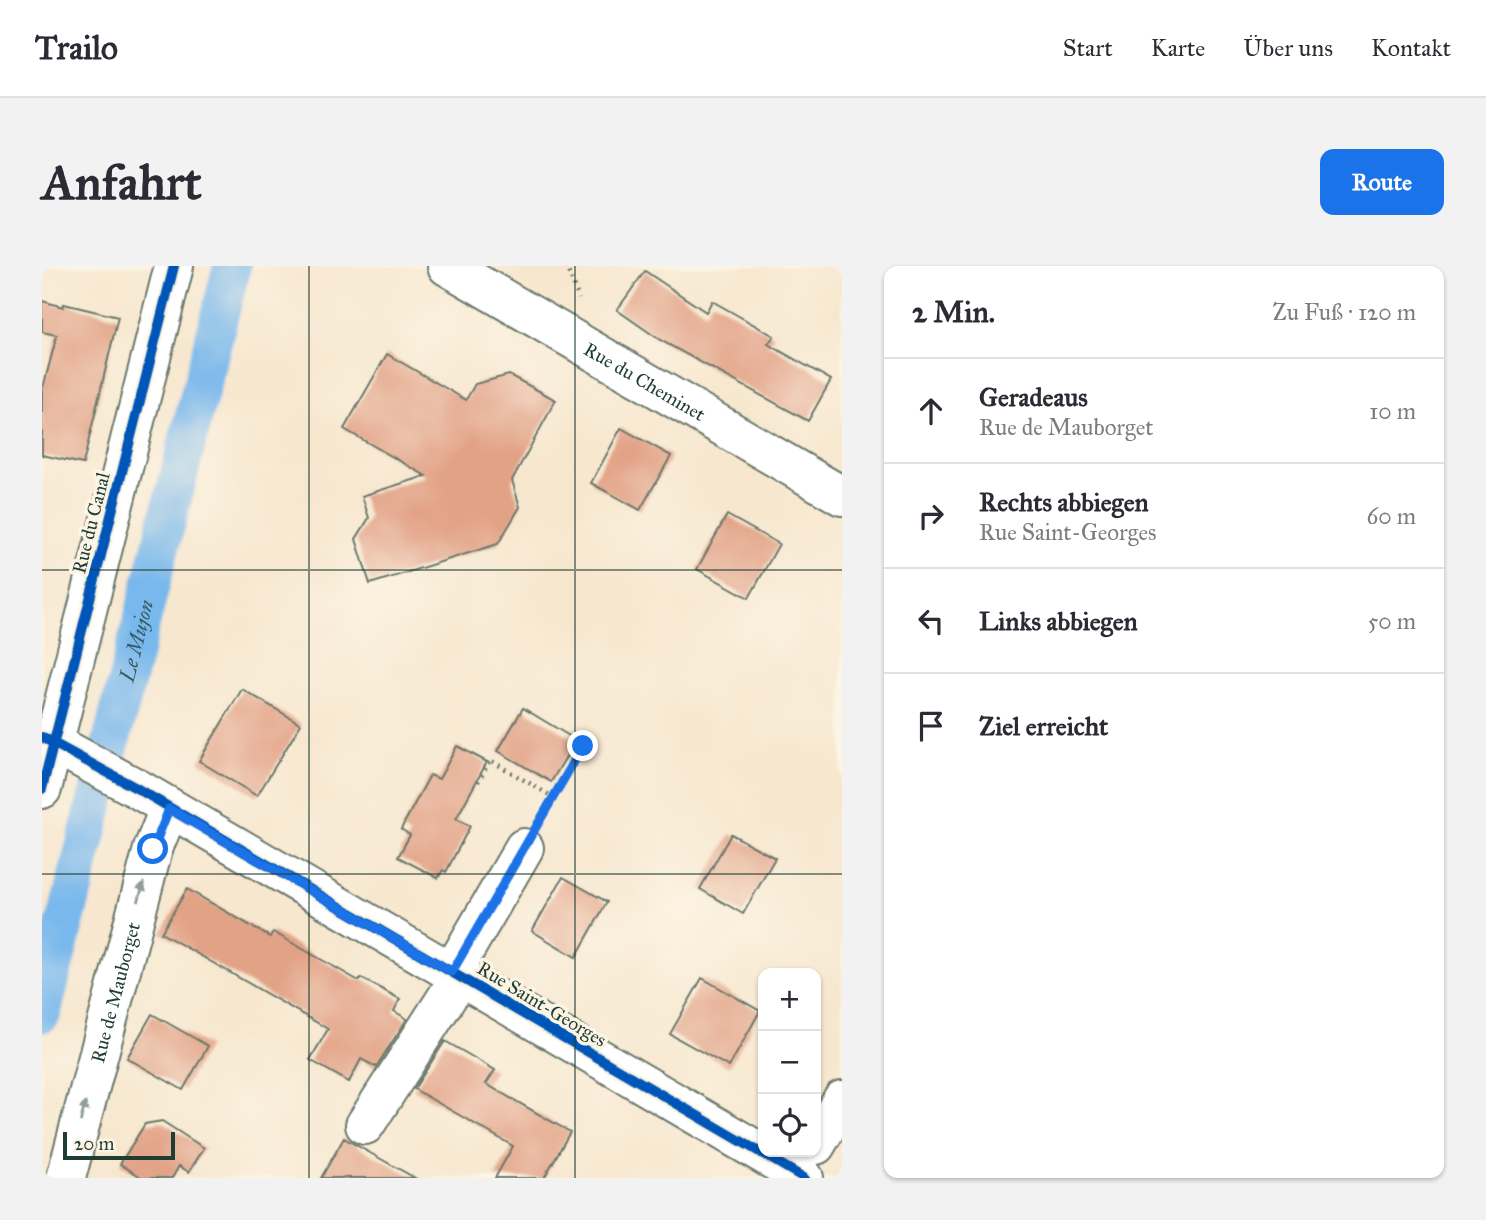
<!DOCTYPE html>
<html lang="de">
<meta charset="utf-8">
<style>
:root{--surface:#fff;--page:#f2f2f3;--text:#2b2b33;--muted:#7c7c81;--line:#e1e1e2;--accent:#1a73e8}
body{margin:0;font-family:"IM FELL Great Primer",serif;background:var(--page);color:var(--text)}
.controls{position:absolute;right:21px;bottom:21px;display:grid;overflow:hidden;border-radius:14px;box-shadow:0 2px 5px #0004}
.controls button{width:63px;height:63px;display:grid;place-items:center;padding:0;border:0;border-bottom:2px solid var(--line);background:var(--surface);color:var(--text);font:35px sans-serif}
.scale{position:absolute;left:21px;bottom:18px;width:112px;box-sizing:border-box;padding-left:7px;border:4px solid #1f3d34;border-top:0;font-size:19px;line-height:24px;white-space:nowrap;color:#1f3d34;-webkit-text-stroke:5px #fcf5e5;paint-order:stroke}
.stop{position:absolute;width:21px;height:21px;margin:-16px;border:5px solid #1a73e8;border-radius:50%;background:#fff}
.stop.end{background:#1a73e8;border-color:#fff;box-shadow:0 2px 7px #0008}
.list{margin:0;padding:0;list-style:none}
h2{display:flex;justify-content:space-between;align-items:center;height:91px;margin:0;padding:0 28px;font-size:30px}
h2 small{font-size:23px;font-weight:400;color:var(--muted)}
.list li{display:grid;grid-template-columns:46px 1fr auto;gap:21px;align-items:center;box-sizing:border-box;height:105px;padding:0 28px;border-top:2px solid var(--line)}
.list b{display:block;font-size:26px;white-space:nowrap}
.list p{margin:0;font-size:23px;white-space:nowrap;color:var(--muted)}
.list em{font-size:23px;font-style:normal;color:var(--muted)}
.icon{flex:none;width:38px;height:38px;fill:none;stroke:currentColor;stroke-width:2;stroke-linecap:round;stroke-linejoin:round}
.map{position:relative;flex:none;width:800px;height:912px;overflow:hidden;border-radius:14px}
header{display:flex;align-items:center;gap:42px;box-sizing:border-box;height:98px;padding:0 35px;background:var(--surface);border-bottom:2px solid var(--line)}
header strong{font-size:33px}
nav{display:flex;gap:38px;margin-inline-start:auto;font-size:24px}
.intro{display:flex;align-items:center;justify-content:space-between;box-sizing:border-box;height:168px;padding:0 42px}
h1{margin:0;font-size:49px}
.button{padding:18px 32px;border-radius:14px;background:var(--accent);color:#fff;font-size:24px;font-weight:700}
main{display:flex;gap:42px;padding:0 42px}
aside{flex:1;background:var(--surface);border-radius:14px;box-shadow:0 2px 5px #0004}
.map>svg:first-child{display:block}
.lines{fill:none;stroke-linecap:round;stroke-linejoin:round}
.canal{stroke:#79b8ec;stroke-width:38}
.building{fill:#e2a286}
.minor-casing{stroke:#6b786a;stroke-width:42}
.path{stroke:#6b786a;stroke-width:4.5;stroke-dasharray:2 5;stroke-linecap:butt}
.minor{stroke:#fff;stroke-width:38}
.cycleway-casing{stroke:#fcf5e5;stroke-width:15}
.cycleway{stroke:#0057b8;stroke-width:10}
.oneway{fill:#8f9e9a}
.route{stroke:#1a73e8;stroke-width:9}
.grid{fill:none;stroke:#1f3d34;stroke-width:2;stroke-opacity:0.55}
.labels{text-anchor:middle;dominant-baseline:central;stroke-width:7;stroke-linejoin:round;paint-order:stroke}
.street-label{font-size:19px;fill:#1f3d34;stroke:#fcf5e5}
.water-label{font-size:21px;font-style:italic;fill:#365c62;stroke:#fcf5e5}
</style>
<header>
<strong>Trailo</strong>
<nav><a>Start</a><a>Karte</a><a>Über uns</a><a>Kontakt</a></nav>
</header>
<div class="intro"><h1>Anfahrt</h1><a class="button">Route</a></div>
<main>
<div class="map">
<svg width="800" height="912" viewBox="0 0 800 912">
<rect width="100%" height="100%" fill="#fcf5e5"/>
<filter id="ink" filterUnits="userSpaceOnUse"><feTurbulence type="fractalNoise" baseFrequency=".0143" numOctaves="2"/><feDisplacementMap in="SourceGraphic" scale="14" xChannelSelector="R" yChannelSelector="G"/><feConvolveMatrix kernelMatrix="1 2 1 2 8 2 1 2 1" color-interpolation-filters="sRGB"/></filter>
<filter id="wash" filterUnits="userSpaceOnUse"><feTurbulence type="fractalNoise" baseFrequency=".00686" numOctaves="4" result="noise"/><feDisplacementMap in="SourceGraphic" scale="28" xChannelSelector="R" yChannelSelector="G"/><feGaussianBlur stdDeviation="1.57" result="paint"/><feColorMatrix in="noise" values="0 0 0 0 0 0 0 0 0 0 0 0 0 0 0 0 0 1.4 0 .05"/><feComposite in="paint" operator="in"/></filter>
<g filter="url(#wash)">
<rect width="100%" height="100%" fill="#f7e7cf"/>
<g class="lines">
<!-- canal -->
<path class="canal" id="s1" d="M 0,748 L 190,0"/>
</g>
<g id="blocks">
<!-- building -->
<path class="building" d="M 603,5 L 664,46 L 670,35 L 732,70 L 726,78 L 789,114 L 766,155 L 618,74 L 575,44 Z
M 0,35 L 21,41 L 22,38 L 76,51 L 41,198 L 0,189 L 0,126 L 15,69 L 0,66 Z
M 345,88 L 424,134 L 433,118 L 467,109 L 514,134 L 470,214 L 478,241 L 456,278 L 328,318 L 314,273 L 327,252 L 320,230 L 384,210 L 302,163 Z
M 579,162 L 629,190 L 598,244 L 549,217 Z
M 685,249 L 737,278 L 707,332 L 655,303 Z
M 200,423 L 259,458 L 215,530 L 157,495 Z
M 481,442 L 534,474 L 509,516 L 456,485 Z
M 415,480 L 445,496 L 414,553 L 428,560 L 404,606 L 401,604 L 396,612 L 356,591 L 368,569 L 359,563 L 388,509 L 397,513 Z
M 689,568 L 733,592 L 701,648 L 658,623 Z
M 521,611 L 565,636 L 534,691 L 490,665 Z
M 145,623 L 228,671 L 231,666 L 317,715 L 319,712 L 358,733 L 352,745 L 365,753 L 334,801 L 319,793 L 307,816 L 268,794 L 286,763 L 119,667 Z
M 660,712 L 718,745 L 687,801 L 628,768 Z
M 110,748 L 166,780 L 141,824 L 85,792 Z
M 403,775 L 453,804 L 444,818 L 528,866 L 502,912 L 453,912 L 471,880 L 372,823 Z
M 120,855 L 162,882 L 147,906 L 137,900 L 130,912 L 101,912 L 78,898 L 103,858 Z
M 302,872 L 312,878 L 373,912 L 279,912 Z"/>
</g>
</g>
<g filter="url(#ink)">
<use href="#blocks" fill-opacity="0" stroke="#6b786a" stroke-width="2"/>
<g class="lines">
<defs>
<g id="minor">
<path id="s2" d="M 405,0 L 800,230"/>
<path d="M 0,471 L 96,523 L 762,912"/>
<path d="M 0,523 L 132,0"/>
<path d="M 410,706 L 482,582"/>
<path d="M 323,859 L 418,711"/>
<path d="M 774,879 L 800,834"/>
<path id="s3" d="M 24,912 L 111,583 L 127,543"/>
</g>
</defs>
<!-- minor casing -->
<use href="#minor" class="minor-casing"/>
<!-- path -->
<path class="path" d="M 524,0 L 537,33
M 436,516 L 448,494 L 511,531
M 500,551 L 541,480"/>
<!-- minor -->
<use href="#minor" class="minor"/>
<defs>
<path id="cycleway" d="M 0,471 L 96,523 L 762,912
M 0,523 L 132,0"/>
</defs>
<!-- cycleway casing -->
<use href="#cycleway" class="cycleway-casing"/>
<!-- cycleway -->
<use href="#cycleway" class="cycleway"/>
</g>
<!-- one-way arrows -->
<defs><path id="oneway-solid" d="M-6-.8H1V-3.2L6.5 0L1 3.2V.8H-6Z" transform="scale(1.75)"/></defs>
<g class="oneway">
<use href="#oneway-solid" transform="translate(99 626) rotate(-75)"/>
<use href="#oneway-solid" transform="translate(41 846) rotate(-75)"/>
</g>
</g>
<g class="lines" filter="url(#ink)">
<!-- route -->
<path class="route" d="M 111,583 L 127,543 L 410,706 L 541,480"/>
</g>
<!-- grid -->
<path class="grid" d="M 267,0 L 267,912M 533,0 L 533,912M 0,304 L 800,304M 0,608 L 800,608"/>
<g class="labels">
<!-- street labels -->
<g class="street-label">
<text stroke="none"><textPath href="#s2" startOffset="229">Rue du Cheminet</textPath></text>
<text transform="translate(49 257) rotate(-76)">Rue du Canal</text>
<text stroke="none"><textPath href="#s3" startOffset="192">Rue de Mauborget</textPath></text>
<text transform="translate(500 738) rotate(31)">Rue Saint-Georges</text>
</g>
<!-- water labels -->
<g class="water-label">
<text stroke="none"><textPath href="#s1" startOffset="385">Le Mujon</textPath></text>
</g>
</g>
</svg>
<div class="controls">
<button>+</button>
<button>−</button>
<button><svg class="icon" aria-label="locate" viewBox="0 0 24 24"><circle cx="12" cy="12" r="6"/><path d="M12 2v4M12 18v4M2 12h4M18 12h4"/></svg></button>
</div>
<div class="scale">20 m</div>
<div class="stop" style="left:111px;top:583px"></div>
<div class="stop end" style="left:541px;top:480px"></div>
</div>
<aside>
<h2>2 Min.<small>Zu Fuß · 120 m</small></h2>
<ul class="list">
<li><svg class="icon" aria-label="ahead" viewBox="0 0 24 24"><path d="M12 20V5M6 11l6-6 6 6"/></svg><div><b>Geradeaus</b><p>Rue de Mauborget</p></div><em>10 m</em></li>
<li><svg class="icon" aria-label="right" viewBox="0 0 24 24"><path d="M7 20v-9h11M14 6l5 5-5 5"/></svg><div><b>Rechts abbiegen</b><p>Rue Saint-Georges</p></div><em>60 m</em></li>
<li><svg class="icon" aria-label="left" viewBox="0 0 24 24"><path d="M17 20v-9H6M10 6l-5 5 5 5"/></svg><div><b>Links abbiegen</b></div><em>50 m</em></li>
<li><svg class="icon" aria-label="arrive" viewBox="0 0 24 24"><path d="M6 21V4h12l-3 4 3 4H6"/></svg><div><b>Ziel erreicht</b></div></li>
</ul>
</aside>
</main>
